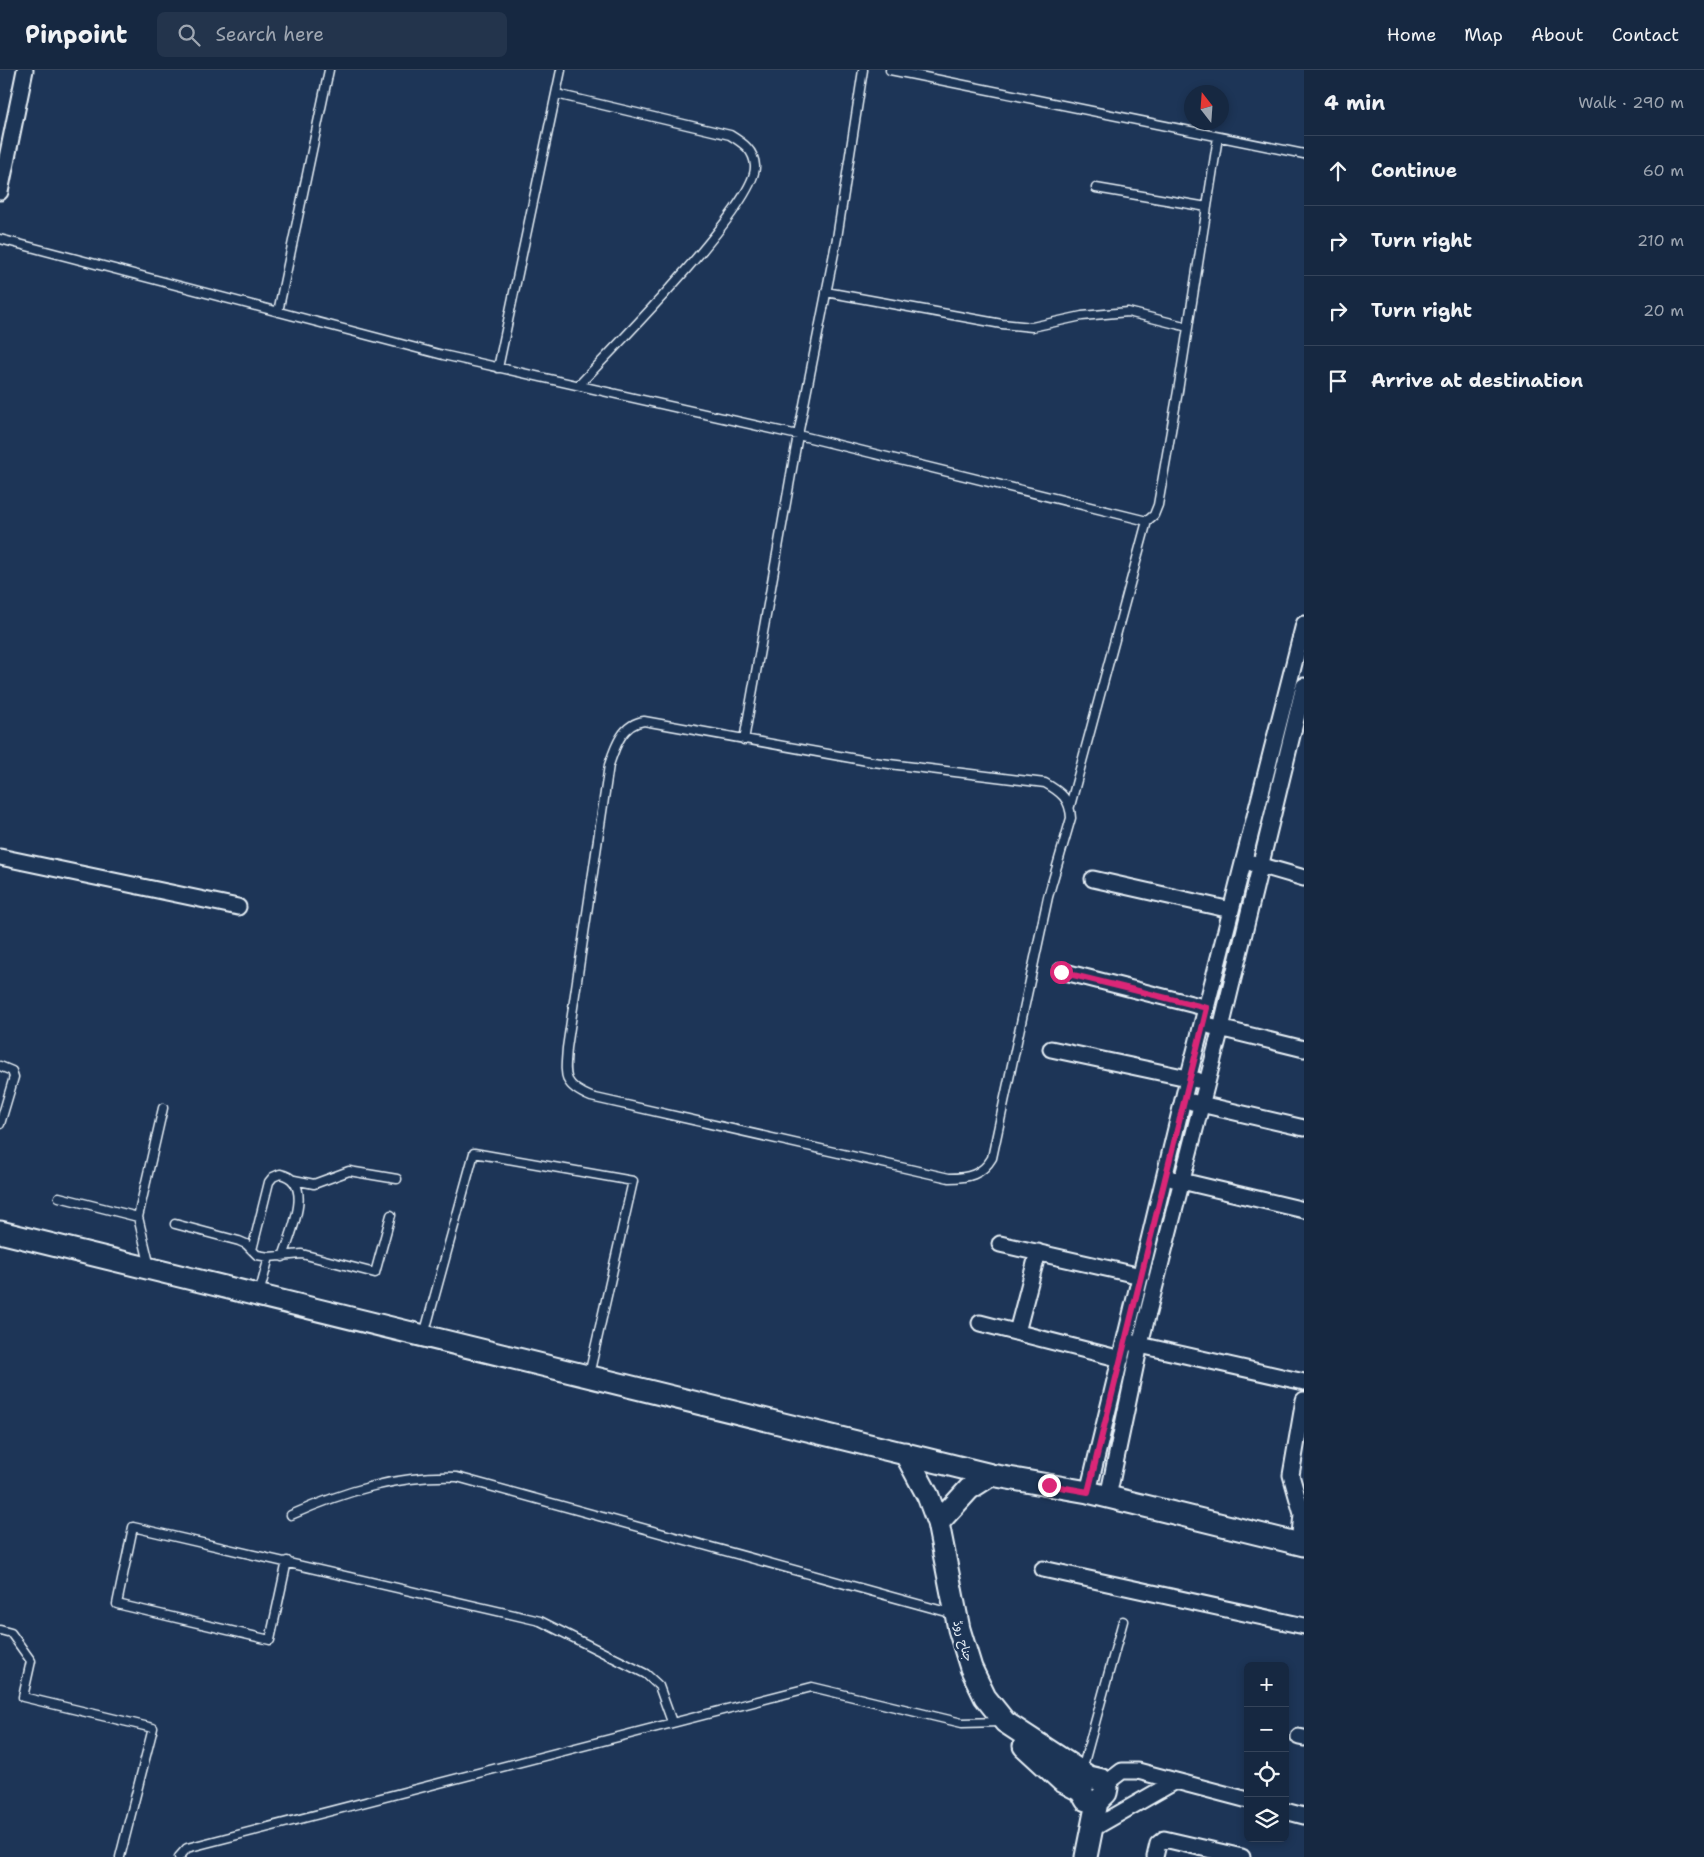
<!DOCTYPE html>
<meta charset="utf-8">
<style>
:root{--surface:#162841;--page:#23344c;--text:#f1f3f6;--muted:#9ea6b1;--line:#35445a}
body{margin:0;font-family:"Shantell Sans","Playpen Sans Arabic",sans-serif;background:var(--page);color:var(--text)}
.controls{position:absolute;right:15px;bottom:15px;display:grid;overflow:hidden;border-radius:8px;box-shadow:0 2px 8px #0003}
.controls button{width:45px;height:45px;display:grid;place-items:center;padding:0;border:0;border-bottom:1px solid var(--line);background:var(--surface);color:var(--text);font:25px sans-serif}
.compass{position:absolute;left:1184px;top:15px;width:45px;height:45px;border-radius:50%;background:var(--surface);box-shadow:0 2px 8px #0003;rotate:343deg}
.stop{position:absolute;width:15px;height:15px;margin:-11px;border:4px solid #db2777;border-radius:50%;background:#fff}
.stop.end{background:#db2777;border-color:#fff;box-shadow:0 1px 5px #0008}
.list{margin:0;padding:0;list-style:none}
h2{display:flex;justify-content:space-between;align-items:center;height:65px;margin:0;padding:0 20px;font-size:21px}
h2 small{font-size:16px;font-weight:400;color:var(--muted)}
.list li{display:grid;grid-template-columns:32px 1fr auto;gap:15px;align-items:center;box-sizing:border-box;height:70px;padding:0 20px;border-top:1px solid var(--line)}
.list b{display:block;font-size:19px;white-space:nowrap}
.list em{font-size:16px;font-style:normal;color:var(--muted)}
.icon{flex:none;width:28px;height:28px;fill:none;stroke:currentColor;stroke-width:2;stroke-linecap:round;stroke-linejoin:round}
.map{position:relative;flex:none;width:1304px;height:1787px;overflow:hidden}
header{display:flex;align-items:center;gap:30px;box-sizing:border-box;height:70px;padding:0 25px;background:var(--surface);border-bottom:1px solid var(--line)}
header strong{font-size:24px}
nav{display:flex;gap:28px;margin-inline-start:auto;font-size:18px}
.search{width:350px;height:45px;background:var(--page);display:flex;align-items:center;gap:12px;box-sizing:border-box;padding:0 18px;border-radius:8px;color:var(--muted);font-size:19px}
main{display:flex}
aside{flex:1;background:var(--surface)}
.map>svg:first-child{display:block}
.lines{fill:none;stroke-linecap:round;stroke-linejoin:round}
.lane-casing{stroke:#e8f1f8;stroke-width:11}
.street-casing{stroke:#e8f1f8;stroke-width:19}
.secondary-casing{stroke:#e8f1f8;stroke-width:25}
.lane{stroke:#1d3557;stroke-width:8}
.street{stroke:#1d3557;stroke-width:15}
.secondary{stroke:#1d3557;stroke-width:21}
.route{stroke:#db2777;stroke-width:6}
.labels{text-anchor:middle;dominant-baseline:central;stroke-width:5;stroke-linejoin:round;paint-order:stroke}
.street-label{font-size:12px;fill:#e8f1f8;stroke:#1d3557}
</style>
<header>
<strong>Pinpoint</strong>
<div class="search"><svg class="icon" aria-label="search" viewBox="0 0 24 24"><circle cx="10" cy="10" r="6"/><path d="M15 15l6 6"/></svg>Search here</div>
<nav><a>Home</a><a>Map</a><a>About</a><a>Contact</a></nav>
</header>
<main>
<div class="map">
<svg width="1304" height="1787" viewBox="0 0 1304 1787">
<rect width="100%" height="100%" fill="#1d3557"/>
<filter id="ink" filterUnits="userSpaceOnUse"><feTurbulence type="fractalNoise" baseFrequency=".02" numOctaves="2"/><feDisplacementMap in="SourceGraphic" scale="10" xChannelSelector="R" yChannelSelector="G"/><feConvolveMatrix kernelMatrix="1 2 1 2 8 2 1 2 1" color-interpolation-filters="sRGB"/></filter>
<g filter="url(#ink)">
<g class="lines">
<defs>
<path id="lane" d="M 890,0 L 1304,84
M 556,24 L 730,65 C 743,73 754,80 755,96 C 757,134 610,282 579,315
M 1096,118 L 1207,137
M 0,169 L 443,285 L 798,365 L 1147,451 L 1154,445 L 1158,435 L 1178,321 L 1218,67
M 826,222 L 1002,254 L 1032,257 L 1082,246 L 1128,242 L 1188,257
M 278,242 L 329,0
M 498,298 L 561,0
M 644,651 L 873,692 L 1045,713 C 1061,722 1070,729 1071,748 L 1048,827 L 992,1088 C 982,1105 968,1108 949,1108 L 591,1027 C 562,1015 565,1006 567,978 L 609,695 C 615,677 622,654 644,651 Z
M 744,670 L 798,365 L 837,168 L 863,0
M 1070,736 L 1147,451
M 0,996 L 12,1001 L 14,1007 L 0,1054
M 294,1110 L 314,1114 L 349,1101 L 397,1109
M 59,1127 L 138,1147
M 175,1154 L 239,1171 L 246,1174 L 257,1185 L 269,1187 L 302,1184 L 375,1203 L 391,1145
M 252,1180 L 269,1112 L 273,1107 L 280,1104 C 316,1111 290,1164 283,1187
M 150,1197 L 138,1147 L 163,1038
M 259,1224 L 269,1187
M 424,1265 L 474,1083 L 633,1111 L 589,1305
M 291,1445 C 345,1421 398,1405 457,1407 L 954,1544
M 287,1491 L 270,1570 L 117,1534 L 133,1457 L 540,1551 L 646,1604 L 659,1616 L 672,1652
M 0,1560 L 11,1563 L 31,1591 L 23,1627 L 153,1658 L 120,1787
M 1082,1700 L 1123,1551
M 179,1787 L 187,1778 L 812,1617 L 962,1653 L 1000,1652"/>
<path id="street" d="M 0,122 L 25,0
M 0,787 L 238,837
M 1252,793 L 1304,808
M 1093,809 L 1231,840
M 1061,901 L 1207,938
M 1211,956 L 1304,979
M 1051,979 L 1197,1010
M 1192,1032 L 1304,1058
M 1173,1109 L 1304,1140
M 1000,1174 L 1141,1206
M 980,1253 L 1121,1289
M 1017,1262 L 1038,1182
M 1131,1273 L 1304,1312
M 1088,1422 L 1188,1009 L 1304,554
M 1108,1427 L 1140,1274 L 1221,958 L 1304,616
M 1299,1474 L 1302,1444 L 1291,1405 L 1304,1330
M 1043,1499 L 1304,1556
M 1299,1667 L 1304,1668
M 1105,1714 L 1122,1701 L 1138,1701 L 1248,1730
M 1285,1741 L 1304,1746
M 1092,1759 L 1176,1711
M 1155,1787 L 1158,1774 L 1164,1769 L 1242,1787"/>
<path id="secondary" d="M 0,1162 L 991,1405 L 1088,1422 L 1304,1475
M 905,1383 L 928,1426 L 938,1453 L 959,1559 L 971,1598 L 985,1627 L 1005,1652 L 1089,1707 L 1102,1710 L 1107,1718 L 1106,1723 L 1097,1732 L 1086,1730 L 1081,1721 L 1084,1711 L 1089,1707
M 938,1453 L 969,1419 L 991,1405
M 1024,1676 L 1062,1711 L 1081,1721
M 1086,1787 L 1097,1732"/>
</defs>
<!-- lane casing -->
<use href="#lane" class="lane-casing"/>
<!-- street casing -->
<use href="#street" class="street-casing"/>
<!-- secondary casing -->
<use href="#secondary" class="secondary-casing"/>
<!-- lane -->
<use href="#lane" class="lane"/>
<!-- street -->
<use href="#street" class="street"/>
<!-- secondary -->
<use href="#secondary" class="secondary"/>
</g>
</g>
<g class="lines" filter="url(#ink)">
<!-- route -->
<path class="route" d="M 1049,1415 L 1088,1422 L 1207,938 L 1061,902"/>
</g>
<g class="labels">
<!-- street labels -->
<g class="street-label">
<text transform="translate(963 1571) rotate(74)">جناح روڈ</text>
</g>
</g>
</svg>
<div class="controls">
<button>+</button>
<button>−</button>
<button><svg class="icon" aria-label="locate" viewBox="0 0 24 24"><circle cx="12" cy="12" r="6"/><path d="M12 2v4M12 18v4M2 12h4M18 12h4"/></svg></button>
<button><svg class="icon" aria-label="layers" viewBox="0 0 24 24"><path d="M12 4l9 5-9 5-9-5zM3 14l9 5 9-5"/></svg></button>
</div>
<svg class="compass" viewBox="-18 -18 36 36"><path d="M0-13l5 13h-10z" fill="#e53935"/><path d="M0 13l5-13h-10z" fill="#9ea6b1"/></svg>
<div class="stop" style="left:1061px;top:902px"></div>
<div class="stop end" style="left:1049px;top:1415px"></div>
</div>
<aside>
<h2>4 min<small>Walk · 290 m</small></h2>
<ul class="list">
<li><svg class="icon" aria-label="ahead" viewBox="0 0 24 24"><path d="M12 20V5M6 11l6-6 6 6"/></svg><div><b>Continue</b></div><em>60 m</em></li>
<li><svg class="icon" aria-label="right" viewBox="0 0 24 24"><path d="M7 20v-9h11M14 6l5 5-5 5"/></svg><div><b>Turn right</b></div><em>210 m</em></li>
<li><svg class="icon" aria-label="right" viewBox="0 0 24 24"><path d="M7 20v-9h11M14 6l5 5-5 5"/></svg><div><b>Turn right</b></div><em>20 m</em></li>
<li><svg class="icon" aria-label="arrive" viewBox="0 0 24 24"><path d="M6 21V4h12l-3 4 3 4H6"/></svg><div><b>Arrive at destination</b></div></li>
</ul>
</aside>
</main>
